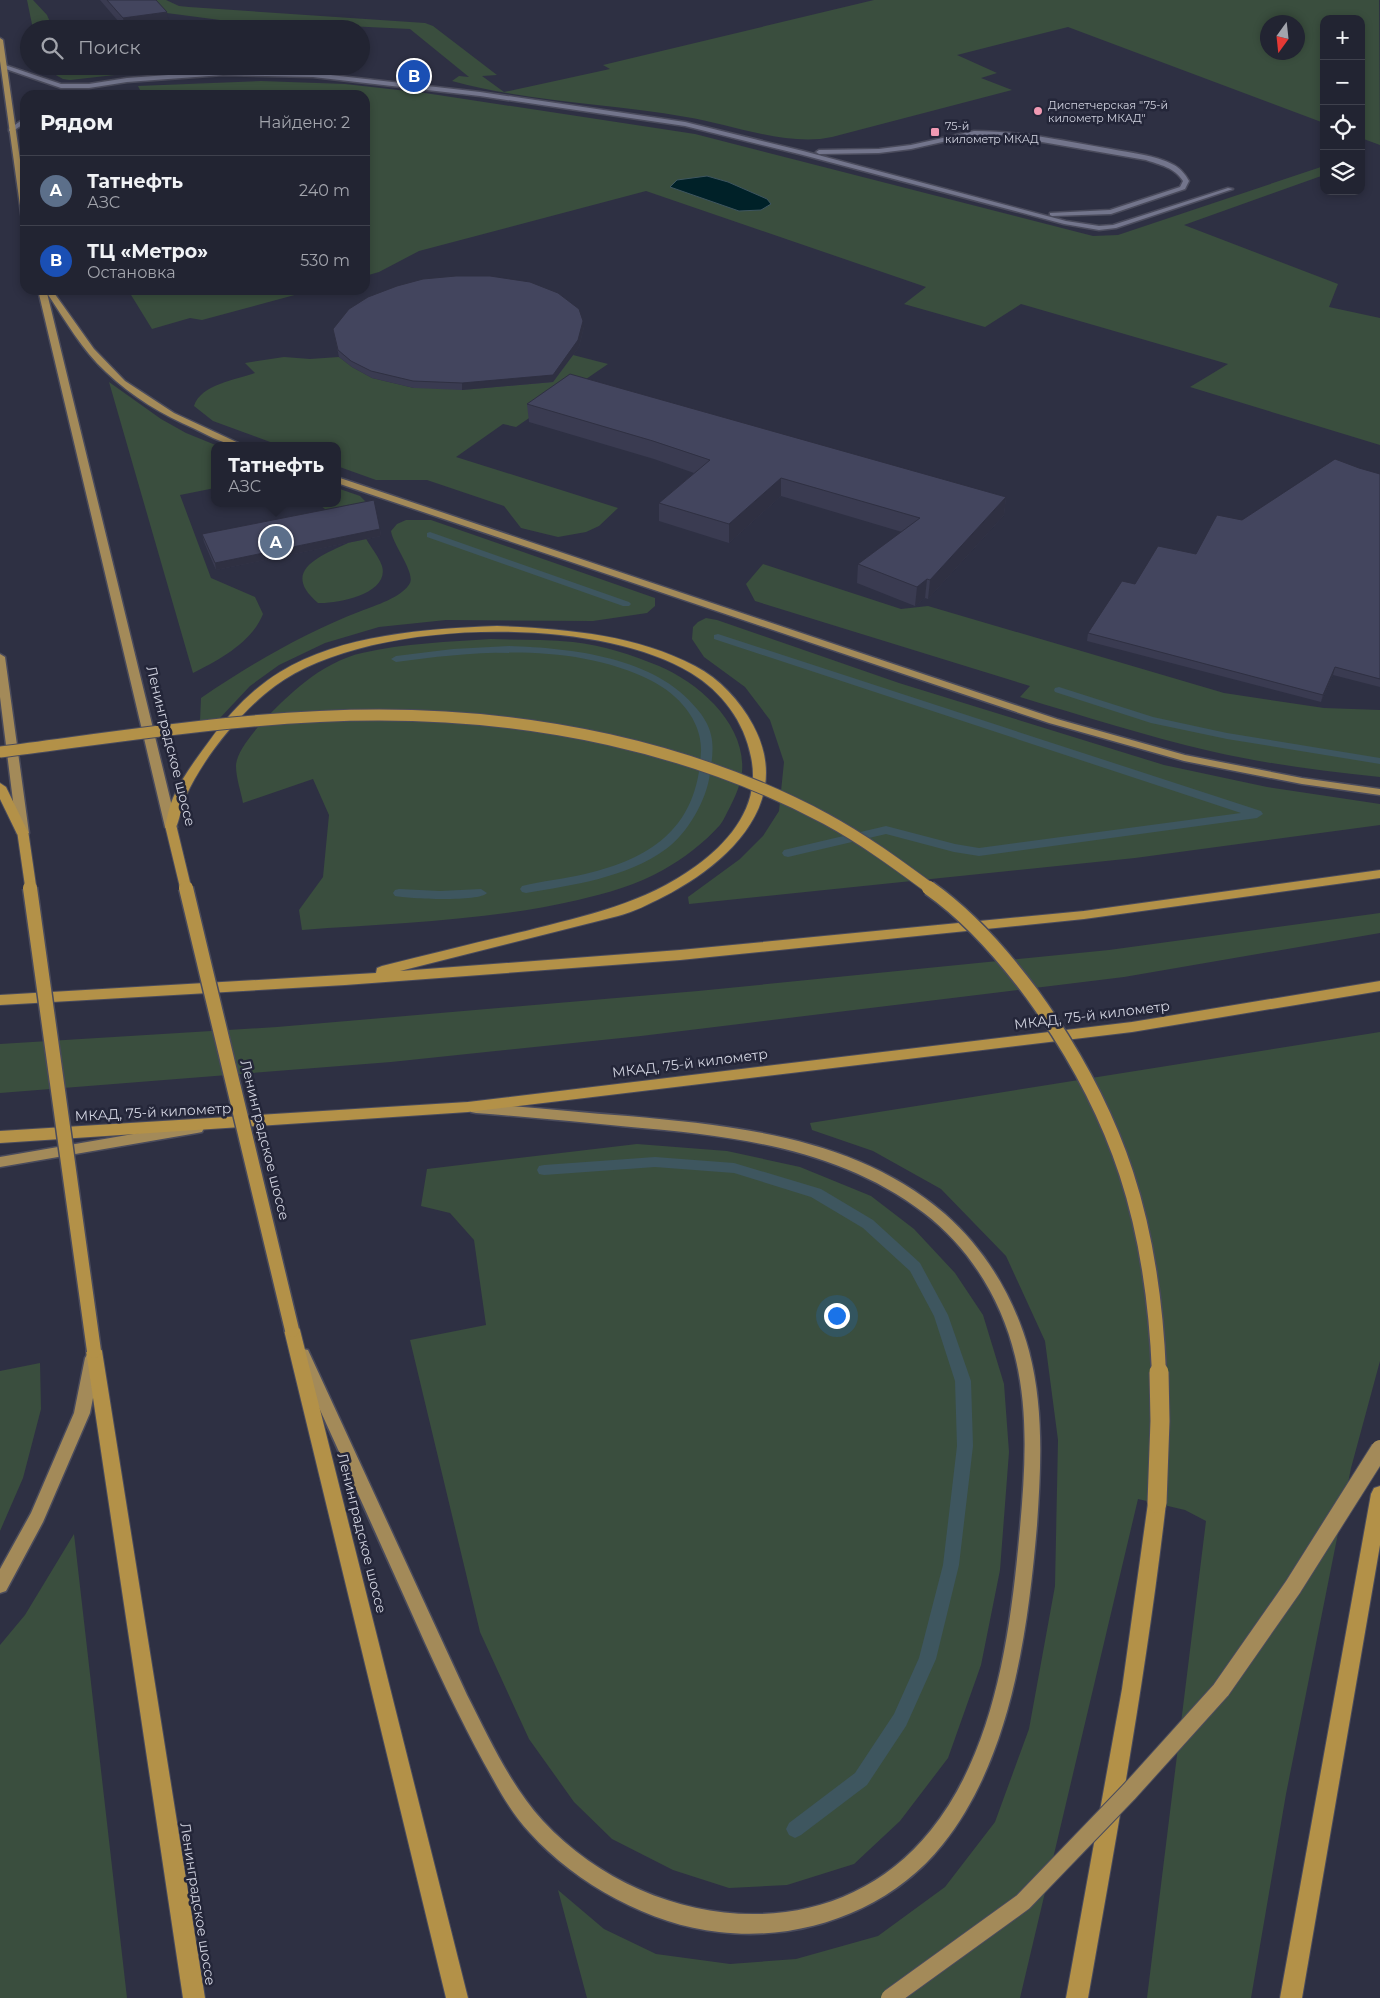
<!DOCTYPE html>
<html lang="ru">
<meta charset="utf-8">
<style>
:root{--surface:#222432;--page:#2a2c3a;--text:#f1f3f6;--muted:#a2a4ac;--line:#3f414d;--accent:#b45309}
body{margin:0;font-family:Montserrat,sans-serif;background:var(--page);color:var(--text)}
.controls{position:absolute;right:15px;top:15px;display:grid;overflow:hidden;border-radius:10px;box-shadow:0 2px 8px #0003}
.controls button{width:45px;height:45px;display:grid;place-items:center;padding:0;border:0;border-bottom:1px solid var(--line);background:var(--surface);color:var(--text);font:25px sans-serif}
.compass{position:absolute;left:1260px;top:15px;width:45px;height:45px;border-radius:50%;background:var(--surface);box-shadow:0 2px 8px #0003;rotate:195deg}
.you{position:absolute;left:836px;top:1315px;width:18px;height:18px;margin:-12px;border:4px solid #fff;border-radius:50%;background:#1a73e8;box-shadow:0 0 0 8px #1a73e833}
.badge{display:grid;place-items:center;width:32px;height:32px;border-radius:50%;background:var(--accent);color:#fff;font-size:16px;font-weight:700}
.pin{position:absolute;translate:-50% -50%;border:2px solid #fff;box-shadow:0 1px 5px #0006}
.popup{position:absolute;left:211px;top:442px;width:130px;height:65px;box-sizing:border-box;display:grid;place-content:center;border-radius:10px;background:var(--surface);filter:drop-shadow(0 1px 4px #0005);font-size:16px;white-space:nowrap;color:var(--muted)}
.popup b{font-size:19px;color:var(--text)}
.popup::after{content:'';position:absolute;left:50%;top:100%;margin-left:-10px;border:10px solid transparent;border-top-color:var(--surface)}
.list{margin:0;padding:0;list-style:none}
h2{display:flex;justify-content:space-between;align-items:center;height:65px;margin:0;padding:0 20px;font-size:21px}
h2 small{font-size:16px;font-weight:400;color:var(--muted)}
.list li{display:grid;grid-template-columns:32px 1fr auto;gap:15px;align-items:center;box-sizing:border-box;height:70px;padding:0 20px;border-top:1px solid var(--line)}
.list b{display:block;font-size:19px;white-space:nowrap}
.list p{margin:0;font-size:16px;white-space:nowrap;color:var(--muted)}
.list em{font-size:16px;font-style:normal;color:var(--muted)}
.icon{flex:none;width:28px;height:28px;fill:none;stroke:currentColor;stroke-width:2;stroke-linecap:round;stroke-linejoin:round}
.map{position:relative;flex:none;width:1380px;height:1998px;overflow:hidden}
.search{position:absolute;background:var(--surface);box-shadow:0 2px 8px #0003;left:20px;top:20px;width:350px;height:55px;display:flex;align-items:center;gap:12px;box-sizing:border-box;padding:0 18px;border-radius:28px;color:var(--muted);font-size:19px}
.panel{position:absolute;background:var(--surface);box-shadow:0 2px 8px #0003;left:20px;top:90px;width:350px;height:205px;border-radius:15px}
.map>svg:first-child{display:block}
.green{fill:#3a4e3e;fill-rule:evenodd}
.water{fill:#002128;stroke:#3e565f}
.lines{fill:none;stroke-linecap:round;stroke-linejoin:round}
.stream{fill:#3e565f;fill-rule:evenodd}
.minor-casing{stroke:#4a4b5c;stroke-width:3}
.primary-casing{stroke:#4a4b5c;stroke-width:3}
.trunk-casing{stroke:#4a4b5c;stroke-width:2}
.minor{fill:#73758c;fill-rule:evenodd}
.primary{fill:#a38a59;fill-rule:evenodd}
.trunk{fill:#b39148;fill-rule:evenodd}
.primary-bridge-casing{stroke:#4a4b5c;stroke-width:20;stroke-linecap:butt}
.trunk-bridge-far2-casing{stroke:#4a4b5c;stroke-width:13;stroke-linecap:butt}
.trunk-bridge-far1-casing{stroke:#4a4b5c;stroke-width:17;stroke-linecap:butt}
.trunk-bridge-casing{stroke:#4a4b5c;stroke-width:21;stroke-linecap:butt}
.primary-bridge{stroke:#a38a59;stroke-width:18}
.trunk-bridge-far2{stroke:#b39148;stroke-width:11}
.trunk-bridge-far1{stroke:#b39148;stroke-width:14}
.trunk-bridge{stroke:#b39148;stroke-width:19}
.wall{fill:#3a3b51}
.shaded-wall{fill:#2f3042}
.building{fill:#43455e;stroke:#2f3042}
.poi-dot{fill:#f19ab3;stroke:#242639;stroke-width:2}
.labels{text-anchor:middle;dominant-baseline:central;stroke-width:5;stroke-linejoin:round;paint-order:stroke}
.far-poi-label{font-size:11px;fill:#d0d2df;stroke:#242639;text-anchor:start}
.street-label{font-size:14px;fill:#d0d2df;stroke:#242639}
</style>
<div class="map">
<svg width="1380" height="1998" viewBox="0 0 1380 1998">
<rect width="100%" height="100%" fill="#2e3043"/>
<!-- green -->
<path class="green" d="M 27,0 L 33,0 L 47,15 L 53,29 L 33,29 Z
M 149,0 L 166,0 L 179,6 L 189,7 L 425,23 L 433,26 L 497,75 L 482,76 L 504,92 L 610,69 L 603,65 L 874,0 L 1379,0 L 1380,145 L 1361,138 L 1361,19 L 1324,19 L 1324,123 L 1068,27 L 957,55 L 997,73 L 981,78 L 1012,90 L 832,137 C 788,147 730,124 686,117 C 608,103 528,102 452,81 L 459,76 L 469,77 L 410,29 L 220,20 L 159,12 ZM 1268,22 L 1298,22 L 1298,52 L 1268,52 Z
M 52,66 L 195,66 L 70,80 L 63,79 L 54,74 Z
M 261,81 L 345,84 L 425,93 L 695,134 L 1093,236 L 1118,235 L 1324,166 L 1324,175 L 1184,225 L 1338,284 L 1329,307 L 1380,318 L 1380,445 L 1190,387 L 1228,364 L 1021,304 L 985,327 L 904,304 L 926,287 L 646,191 L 419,251 L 379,272 L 365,276 L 365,95 L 119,95 L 118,92 L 140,90 L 138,86 ZM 707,176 L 728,182 L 767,199 L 739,211 L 670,187 Z
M 128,290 L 313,290 L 202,320 L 190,318 L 152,329 Z
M 573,355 L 608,364 L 516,427 L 503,424 L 456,457 L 618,508 L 599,526 L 586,532 L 558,537 L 521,528 L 504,506 L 427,480 L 376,480 L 337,466 L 337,446 L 281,446 L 213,421 L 194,406 C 201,384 236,380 255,373 L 245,363 L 284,357 L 310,359 L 339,357 L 352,367 L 372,378 L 414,388 L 564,361 Z
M 109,382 L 161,419 L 186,433 L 218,446 L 215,446 L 215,488 L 180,495 L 211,578 L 255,597 L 263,614 C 252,642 219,660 193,673 Z
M 337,488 L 360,496 L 366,502 C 365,510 361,521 362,528 C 364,541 378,553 382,566 C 390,594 337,604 318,603 C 280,571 320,556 348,543 L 333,515 L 317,503 L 337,503 Z
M 406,520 L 431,520 L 655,598 L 655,606 L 647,613 L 593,621 L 446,620 L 379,627 L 325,643 L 279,665 L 250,686 L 219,719 L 200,722 L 201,698 C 251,664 304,633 361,611 C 374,606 403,597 410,583 C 415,572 393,545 391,531 L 397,524 Z
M 763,564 L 901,609 L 928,606 L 1224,693 L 1324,708 L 1380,710 L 1380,777 C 1323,771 1266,764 1210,751 C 1146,736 1083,716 1020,697 L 1030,686 L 755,601 L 746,584 Z
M 706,618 L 717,620 L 899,683 L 1164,765 L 1267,787 L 1380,804 L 1380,825 L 1135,858 L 689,904 L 688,897 L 740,859 L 763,836 L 779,811 L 784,762 L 770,720 L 745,687 L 704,657 L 692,639 L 693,627 L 698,622 Z
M 491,639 C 518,640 546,639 573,642 C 602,645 632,655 659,666 C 699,683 746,724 742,772 C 741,784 735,797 730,807 C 727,812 724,820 720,825 C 705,842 683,859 663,870 C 637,885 607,893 578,900 C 488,921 394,923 302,930 L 299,910 L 323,877 L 329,815 L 313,779 L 243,803 C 241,792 236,778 236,766 C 236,743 287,696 305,682 C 321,669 343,657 362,653 C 404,643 449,642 491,639 Z
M 1380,913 L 1380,933 L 1124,977 L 641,1036 L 391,1062 L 0,1093 L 0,1044 L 277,1027 L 698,991 L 1109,950 Z
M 1380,1032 L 1380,1361 L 1351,1468 L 1286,1794 L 1251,1998 L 1147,1998 L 1206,1521 L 1185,1510 L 1138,1499 L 1020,1998 L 587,1998 L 558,1890 L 604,1929 L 656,1954 L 730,1964 L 796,1959 L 878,1936 L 945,1887 L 995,1822 L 1029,1729 L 1055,1586 L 1058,1440 L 1045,1341 L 1006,1256 L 941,1189 L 873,1151 L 812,1130 L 810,1123 Z
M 637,1144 L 727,1151 L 800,1167 L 871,1196 L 914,1229 L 955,1273 L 983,1315 L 1004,1384 L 1009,1452 L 1000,1570 L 981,1665 L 948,1758 L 900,1821 L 854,1864 L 787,1885 L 729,1888 L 673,1870 L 612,1839 L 574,1802 L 529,1739 L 480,1632 L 410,1340 L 486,1325 L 474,1240 L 450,1213 L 421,1206 L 427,1169 Z
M 40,1363 L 41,1409 L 23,1478 L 0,1531 L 0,1371 Z
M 74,1534 L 127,1998 L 0,1998 L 0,1645 L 25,1615 Z"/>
<!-- water -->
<path class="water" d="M 707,176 L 728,182 L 767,199 L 771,204 L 761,210 L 739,211 L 670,187 L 677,180 Z"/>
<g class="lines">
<!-- stream -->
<path class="stream" d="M 430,532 L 629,602 L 631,604 L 629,606 L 623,606 L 427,537 L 427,533 Z
M 718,634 L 1261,811 L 1263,814 L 1257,818 L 979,856 L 954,852 L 886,834 L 788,857 L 784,856 L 782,853 L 784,850 L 886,826 L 955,844 L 979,848 L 1241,813 L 714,639 L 714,635 Z
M 509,646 C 571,648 656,657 697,709 C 703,716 709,725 711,735 C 714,747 712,761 710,773 C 707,800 687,834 666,849 C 626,878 573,885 526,893 L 522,892 L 520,889 L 522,886 C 542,881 564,879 585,874 C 654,858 698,826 701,751 C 702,721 679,695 652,681 C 575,642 478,651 396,662 L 391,659 L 396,656 L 453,649 Z
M 1059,687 L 1153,717 L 1227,733 L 1380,758 L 1380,764 L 1227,739 L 1151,723 L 1055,692 L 1054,690 L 1055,688 Z
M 399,889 L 440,891 L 481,889 L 487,893 C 480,902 408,899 395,896 L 393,893 L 395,890 Z
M 655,1157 L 734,1163 L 821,1189 L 873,1220 L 920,1263 L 948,1315 L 971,1381 L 973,1446 L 959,1565 L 936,1659 L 906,1726 L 867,1785 L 801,1835 L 795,1838 L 789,1835 L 786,1829 L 789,1823 L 855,1773 L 894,1714 L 919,1658 L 943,1565 L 957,1446 L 955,1381 L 934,1316 L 910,1271 L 863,1228 L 811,1197 L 734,1173 L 655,1167 L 544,1175 L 539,1174 L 537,1170 L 539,1166 L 544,1165 Z"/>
<defs>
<path id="minor" d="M 5,65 L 61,84 L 89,84 L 127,78 L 223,71 L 313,73 L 480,92 L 685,122 L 803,151 L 1066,221 L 1099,226 L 1113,225 L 1228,188 L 1233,189 L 1116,228 L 1099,230 L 1064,224 L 799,154 L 685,126 L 480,96 L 313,77 L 223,75 L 127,82 L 89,88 L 61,88 L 3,68 Z
M 25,118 L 25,123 L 13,131 L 9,131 L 9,129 Z
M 974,131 C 1020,131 1065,141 1111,149 C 1131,153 1155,155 1174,165 C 1181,169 1185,174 1189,181 L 1185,189 L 1111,214 L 1052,216 L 1050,215 L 1050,213 L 1110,210 L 1180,187 L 1183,181 C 1174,167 1160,165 1146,160 L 1002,135 L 974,135 L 911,149 L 879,153 L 819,154 L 816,152 L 819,150 L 879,149 L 911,145 Z"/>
<path id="primary" d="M 0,38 L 3,40 L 25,195 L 25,222 L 22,220 L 0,61 Z
M 38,290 L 52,290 L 94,349 L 125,381 L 174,413 L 245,446 C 227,446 211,437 195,429 C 163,415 132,397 106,372 C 82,350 65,320 47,293 L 177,827 L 171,831 L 165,827 Z
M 337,477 L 1057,719 L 1185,755 L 1302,778 L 1380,789 L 1380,795 L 1302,784 L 1184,761 L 1049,723 L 337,483 Z
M 0,654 L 5,657 L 29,833 L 23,837 L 17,833 L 0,697 Z
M 476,1103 C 527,1107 577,1112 628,1116 C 738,1126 858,1138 945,1214 C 986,1250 1015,1299 1029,1351 C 1044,1408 1041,1467 1037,1525 C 1028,1631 1011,1759 943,1844 C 891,1910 802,1942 719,1932 C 651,1925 576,1884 530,1833 C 515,1817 504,1799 493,1779 C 468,1735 446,1689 425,1643 C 382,1547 339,1451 295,1355 L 298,1350 L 303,1349 L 308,1350 L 467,1695 C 489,1738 510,1785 543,1821 C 644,1930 831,1956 931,1830 C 996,1749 1011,1629 1020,1528 C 1025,1471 1029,1412 1015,1356 C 1002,1301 970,1248 924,1213 C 839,1148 734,1136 631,1127 C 579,1122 528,1117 476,1113 L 471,1112 L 469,1108 L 471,1104 Z
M 197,1123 L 202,1124 L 204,1128 L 202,1132 L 197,1133 L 0,1167 L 0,1157 Z
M 93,1352 L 98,1353 L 101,1358 L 90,1413 L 43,1522 L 6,1591 L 0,1593 L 0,1569 L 31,1513 L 74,1413 L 85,1358 L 88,1353 Z"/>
<path id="trunk" d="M 497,626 C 565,629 634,634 695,666 C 720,679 740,701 753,725 C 795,803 727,864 663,897 C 649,904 634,912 618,916 L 400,971 L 680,950 L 1084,911 L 1380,870 L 1380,878 L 1084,919 L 680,960 L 345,985 L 0,1005 L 0,995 L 376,973 L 377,968 L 382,966 C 430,954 478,942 526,931 C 587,915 644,904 696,866 C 732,840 761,803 751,757 C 744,721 722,692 691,673 C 594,614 366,618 275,686 C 241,711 203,758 186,796 C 181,807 180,819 175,830 L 167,830 L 165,827 C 167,817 169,807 173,798 C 182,777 197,758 210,740 C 229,714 252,689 280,672 C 342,634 426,629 497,626 Z
M 0,783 L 6,787 L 29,834 L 27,837 L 23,838 L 17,834 L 0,799 Z
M 1380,981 L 1380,991 L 1132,1032 L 468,1112 L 0,1143 L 0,1131 L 468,1102 L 1132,1022 Z
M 292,1323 L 298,1325 L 300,1330 L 468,1998 L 446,1998 L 284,1330 L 286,1325 Z
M 94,1344 L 100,1346 L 102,1351 L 205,1998 L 183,1998 L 86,1351 L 88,1346 Z
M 1380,1486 L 1380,1545 L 1302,1998 L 1280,1998 L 1371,1494 L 1374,1488 Z
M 1157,1495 L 1163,1497 L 1166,1503 C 1147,1669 1117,1833 1088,1998 L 1066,1998 L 1122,1689 L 1148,1503 L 1151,1497 Z"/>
</defs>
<!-- minor casing -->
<use href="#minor" class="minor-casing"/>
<!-- primary casing -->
<use href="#primary" class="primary-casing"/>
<!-- trunk casing -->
<use href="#trunk" class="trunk-casing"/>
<!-- minor -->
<use href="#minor" class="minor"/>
<!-- primary -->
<use href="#primary" class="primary"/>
<!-- trunk -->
<use href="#trunk" class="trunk"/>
<defs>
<path id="primary-bridge" d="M 890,1998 L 1023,1902 L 1129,1792 L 1221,1690 L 1293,1587 L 1380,1449"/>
<path id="trunk-bridge-far2" d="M 0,752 C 125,736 252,715 379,715 C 532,715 690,746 826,819 C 863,839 897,864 931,889
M 171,827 L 186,889
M 23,834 L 31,889"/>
<path id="trunk-bridge-far1" d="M 30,888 L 94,1351
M 186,888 L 292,1330
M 929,888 C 969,916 1003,955 1032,994 C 1120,1115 1153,1225 1159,1373"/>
<path id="trunk-bridge" d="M 1157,1503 L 1160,1421 L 1159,1372"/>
</defs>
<!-- primary-bridge casing -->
<use href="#primary-bridge" class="primary-bridge-casing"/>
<!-- trunk-bridge-far2 casing -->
<use href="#trunk-bridge-far2" class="trunk-bridge-far2-casing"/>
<!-- trunk-bridge-far1 casing -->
<use href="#trunk-bridge-far1" class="trunk-bridge-far1-casing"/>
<!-- trunk-bridge casing -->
<use href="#trunk-bridge" class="trunk-bridge-casing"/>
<!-- primary-bridge -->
<use href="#primary-bridge" class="primary-bridge"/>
<!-- trunk-bridge-far2 -->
<use href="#trunk-bridge-far2" class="trunk-bridge-far2"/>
<!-- trunk-bridge-far1 -->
<use href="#trunk-bridge-far1" class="trunk-bridge-far1"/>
<!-- trunk-bridge -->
<use href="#trunk-bridge" class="trunk-bridge"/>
</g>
<!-- wall -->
<path class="wall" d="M 100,0 L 156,0 L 169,23 L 125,29 Z
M 584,327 L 579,347 L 553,382 L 462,390 L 414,388 L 372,378 L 352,367 L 339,357 L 333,329 Z
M 527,404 L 1006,497 L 1004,515 L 928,599 L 925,598 L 915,606 L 857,583 L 858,564 L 902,532 L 781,496 L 729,543 L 659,521 L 659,503 L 694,473 L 654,459 L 529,422 Z
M 1380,474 L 1380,687 L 1333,675 L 1321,702 L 1087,641 L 1088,633 L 1135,584 L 1196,554 L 1242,520 Z
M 380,529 L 381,536 L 216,570 L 204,542 L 202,534 Z"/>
<!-- shaded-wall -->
<path class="shaded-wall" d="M 167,12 L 169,23 L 125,29 L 123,18 Z
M 583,321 L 584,327 L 579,347 L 553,382 L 462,390 L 462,383 Z
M 781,478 L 781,496 L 729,543 L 729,524 Z
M 1006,497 L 1004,515 L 928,599 L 930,580 Z
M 380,529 L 381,536 L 216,570 L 215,563 Z
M 927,579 L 925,598 L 915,606 L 917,587 Z
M 1335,667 L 1333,675 L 1321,702 L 1323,695 Z"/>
<!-- building -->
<path class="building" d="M 107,0 L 156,0 L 167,12 L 123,18 Z
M 456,276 L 490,276 L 530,282 L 558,293 L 579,309 L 583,321 L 578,340 L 553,375 L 462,383 L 413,381 L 371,371 L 351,361 L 338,350 L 333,329 L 349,309 L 368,297 L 397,286 L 423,279 Z
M 570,374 L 1006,497 L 930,580 L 927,579 L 917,587 L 858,564 L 920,518 L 781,478 L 729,524 L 659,503 L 710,460 L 653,441 L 527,404 Z
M 1335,459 L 1359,468 L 1380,474 L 1380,679 L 1335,667 L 1323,695 L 1088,633 L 1122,581 L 1135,584 L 1158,546 L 1196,554 L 1217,515 L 1242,520 Z
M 374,500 L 380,529 L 215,563 L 202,534 Z"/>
<!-- markers -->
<g class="poi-dot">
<circle cx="1038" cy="111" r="5"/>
<rect x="930" y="127" width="10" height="10" rx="2.5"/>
</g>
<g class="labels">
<!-- far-poi labels -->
<g class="far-poi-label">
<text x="1048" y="105">Диспетчерская "75-й<tspan x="1048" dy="13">километр МКАД"</tspan></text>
<text x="945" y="126">75-й<tspan x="945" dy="13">километр МКАД</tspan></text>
</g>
<!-- street labels -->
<g class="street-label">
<text transform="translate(171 746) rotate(76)">Ленинградское шоссе</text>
<text transform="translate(1092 1015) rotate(-7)">МКАД, 75-й километр</text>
<text transform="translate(690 1063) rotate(-7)">МКАД, 75-й километр</text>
<text transform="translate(153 1112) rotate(-3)">МКАД, 75-й километр</text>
<text transform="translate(265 1140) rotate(76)">Ленинградское шоссе</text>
<text transform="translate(362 1533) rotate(76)">Ленинградское шоссе</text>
<text transform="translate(198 1904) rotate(81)">Ленинградское шоссе</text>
</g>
</g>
</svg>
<div class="controls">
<button>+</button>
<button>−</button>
<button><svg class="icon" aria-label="locate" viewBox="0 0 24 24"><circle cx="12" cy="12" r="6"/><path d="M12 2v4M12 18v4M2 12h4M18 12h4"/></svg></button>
<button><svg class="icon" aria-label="layers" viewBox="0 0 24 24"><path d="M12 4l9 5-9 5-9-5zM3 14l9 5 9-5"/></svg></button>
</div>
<svg class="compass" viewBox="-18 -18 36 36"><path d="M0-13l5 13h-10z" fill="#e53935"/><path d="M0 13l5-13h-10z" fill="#a2a4ac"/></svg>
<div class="you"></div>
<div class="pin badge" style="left:276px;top:542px;background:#5c6f8a">A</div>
<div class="popup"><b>Татнефть</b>АЗС</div>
<div class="pin badge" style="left:414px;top:76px;background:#1a4fb4">B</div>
<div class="search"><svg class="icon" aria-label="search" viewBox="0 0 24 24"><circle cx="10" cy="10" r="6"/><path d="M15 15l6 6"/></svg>Поиск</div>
<section class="panel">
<h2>Рядом<small>Найдено: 2</small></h2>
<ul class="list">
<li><span class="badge" style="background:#5c6f8a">A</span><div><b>Татнефть</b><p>АЗС</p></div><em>240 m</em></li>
<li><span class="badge" style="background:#1a4fb4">B</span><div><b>ТЦ «Метро»</b><p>Остановка</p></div><em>530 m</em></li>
</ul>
</section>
</div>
